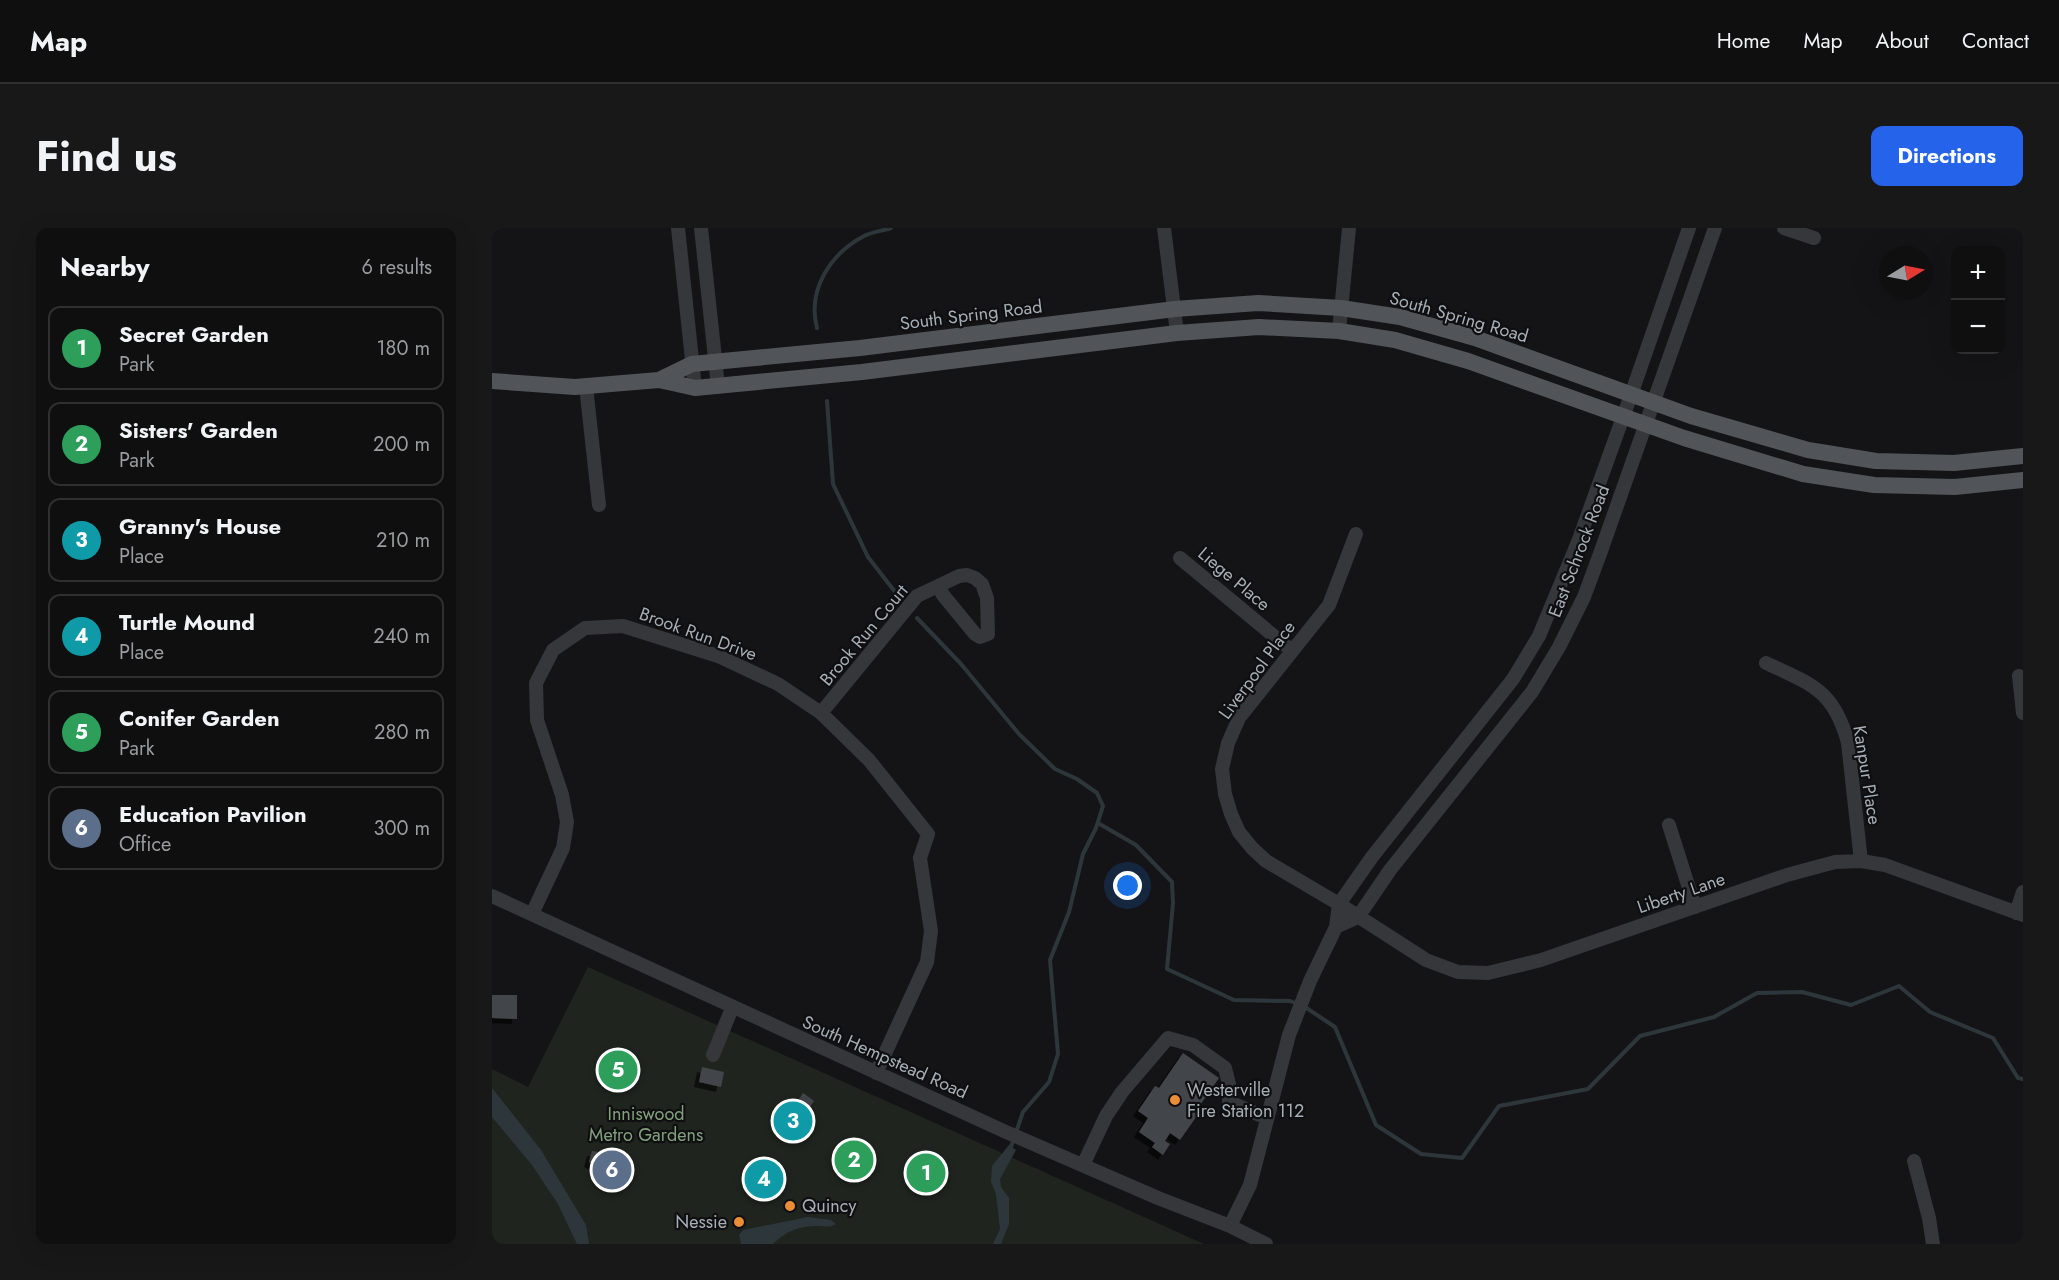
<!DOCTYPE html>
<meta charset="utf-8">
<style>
:root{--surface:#0f0f10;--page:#181819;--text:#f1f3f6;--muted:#9b9c9f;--line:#2f2f30;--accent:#2563eb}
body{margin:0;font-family:Jost,sans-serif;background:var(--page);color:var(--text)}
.controls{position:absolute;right:18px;top:18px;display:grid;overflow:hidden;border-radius:12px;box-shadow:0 6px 24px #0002}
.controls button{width:54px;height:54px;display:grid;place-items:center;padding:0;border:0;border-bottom:2px solid var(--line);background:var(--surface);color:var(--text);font:30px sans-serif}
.compass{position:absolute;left:1387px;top:18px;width:54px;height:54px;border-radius:50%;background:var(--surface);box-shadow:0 6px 24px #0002;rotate:80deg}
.you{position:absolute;left:636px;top:658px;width:21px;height:21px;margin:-15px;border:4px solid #fff;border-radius:50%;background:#1a73e8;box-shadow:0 0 0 9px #1a73e833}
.badge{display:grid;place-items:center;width:39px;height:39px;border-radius:50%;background:var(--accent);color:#fff;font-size:20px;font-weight:700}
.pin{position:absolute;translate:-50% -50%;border:3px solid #fff;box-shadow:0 2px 6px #0006}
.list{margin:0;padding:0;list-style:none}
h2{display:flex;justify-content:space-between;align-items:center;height:78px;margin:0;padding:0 24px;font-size:26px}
h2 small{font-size:20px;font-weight:400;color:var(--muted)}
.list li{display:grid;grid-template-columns:39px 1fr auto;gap:18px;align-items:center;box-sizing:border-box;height:84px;margin:0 12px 12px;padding:0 12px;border:2px solid var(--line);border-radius:12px}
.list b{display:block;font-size:22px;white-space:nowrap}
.list p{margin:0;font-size:20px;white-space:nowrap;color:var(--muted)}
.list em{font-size:20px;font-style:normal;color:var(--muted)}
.map{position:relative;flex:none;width:1531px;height:1016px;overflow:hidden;border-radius:12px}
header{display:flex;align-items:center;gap:36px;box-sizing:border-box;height:84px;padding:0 30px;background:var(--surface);border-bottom:2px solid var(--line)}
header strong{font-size:28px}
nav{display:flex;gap:33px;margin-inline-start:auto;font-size:21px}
.intro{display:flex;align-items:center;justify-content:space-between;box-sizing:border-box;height:144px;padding:0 36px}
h1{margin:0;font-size:42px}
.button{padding:15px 27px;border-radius:12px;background:var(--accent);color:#fff;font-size:21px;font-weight:700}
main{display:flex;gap:36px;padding:0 36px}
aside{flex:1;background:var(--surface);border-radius:12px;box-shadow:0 6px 24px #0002}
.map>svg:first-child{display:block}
.green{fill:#1f251e}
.water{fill:#2d373b}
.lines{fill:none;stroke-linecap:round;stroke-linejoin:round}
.stream{stroke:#2d373b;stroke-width:4}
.building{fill:#434549;filter:url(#shadow)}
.minor{stroke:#35373b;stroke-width:14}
.major{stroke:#515559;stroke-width:16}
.poi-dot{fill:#eb8c37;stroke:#0f0f11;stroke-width:2}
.labels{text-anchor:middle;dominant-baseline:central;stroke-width:4.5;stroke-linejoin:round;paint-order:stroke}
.street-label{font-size:18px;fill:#a6aeb6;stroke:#0f0f11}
.poi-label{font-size:18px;fill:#a6aeb6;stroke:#0f0f11;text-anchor:start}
.park-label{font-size:18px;fill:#82a07e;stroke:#0f0f11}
</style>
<header>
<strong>Map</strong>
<nav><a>Home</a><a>Map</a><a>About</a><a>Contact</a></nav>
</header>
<div class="intro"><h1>Find us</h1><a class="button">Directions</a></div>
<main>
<aside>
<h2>Nearby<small>6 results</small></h2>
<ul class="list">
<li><span class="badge" style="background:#2e9e5b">1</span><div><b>Secret Garden</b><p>Park</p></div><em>180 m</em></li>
<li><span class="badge" style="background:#2e9e5b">2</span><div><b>Sisters' Garden</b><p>Park</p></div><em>200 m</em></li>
<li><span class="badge" style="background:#0f9aa8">3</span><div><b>Granny's House</b><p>Place</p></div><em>210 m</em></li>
<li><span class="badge" style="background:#0f9aa8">4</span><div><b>Turtle Mound</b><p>Place</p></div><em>240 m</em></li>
<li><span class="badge" style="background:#2e9e5b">5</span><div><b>Conifer Garden</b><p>Park</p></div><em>280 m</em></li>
<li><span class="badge" style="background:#5c6f8a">6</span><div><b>Education Pavilion</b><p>Office</p></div><em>300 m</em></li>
</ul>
</aside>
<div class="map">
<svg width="1531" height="1016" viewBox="0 0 1531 1016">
<defs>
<filter id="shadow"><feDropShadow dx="-5" dy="5" stdDeviation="0" flood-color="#0009"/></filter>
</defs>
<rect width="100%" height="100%" fill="#141416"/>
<!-- green -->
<path class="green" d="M 96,739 L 712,1016 L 0,1016 L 0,841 L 36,859 Z"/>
<!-- water -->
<path class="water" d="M 0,860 L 49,922 L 94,997 L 97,1016 L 85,1016 L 66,976 L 40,937 L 0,889 Z
M 517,917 L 524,922 L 508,951 L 509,959 L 517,970 L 517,996 L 509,1016 L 501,1016 L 508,1001 L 504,966 L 499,954 L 500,938 Z
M 316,989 L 339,992 L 344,996 C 338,1000 333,998 325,998 C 307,998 294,1003 281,1016 L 249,1016 L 247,1007 L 251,1002 Z"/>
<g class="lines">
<!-- stream -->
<path class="stream" d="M 325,100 C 315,62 338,26 372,8 C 380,4 390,3 399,0
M 335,173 L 341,256 L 376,329 L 407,369
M 425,390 L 469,436 L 527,506 L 563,541 L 585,551 L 605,565 L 611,578 L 604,600 L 591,626 L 577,684 L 558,732 L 566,826 L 557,854 L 531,884 L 518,922
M 606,595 L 644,617 L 680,654 L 681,675 L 675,741 L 742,772 L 798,773 L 806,776
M 813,779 L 843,799 L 884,897 L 929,926 L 970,930 L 1007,878 L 1096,861 L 1148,808 L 1222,789 L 1265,765 L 1310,764 L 1359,777 L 1407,758 L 1438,784 L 1501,810 L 1526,850 L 1531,851"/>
</g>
<!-- building -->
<path class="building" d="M 0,767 L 25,767 L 25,791 L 0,790 Z
M 691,825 L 727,850 L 704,883 L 707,885 L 688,912 L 678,905 L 673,913 L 678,916 L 671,927 L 660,919 L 663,915 L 647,904 L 656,890 L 646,883 L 663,858 L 667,860 Z
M 210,839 L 232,844 L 229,859 L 207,854 Z
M 311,865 L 322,873 L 316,882 L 305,874 Z
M 300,885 L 309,893 L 302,902 L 292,893 Z
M 100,923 L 133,927 L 126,950 L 97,934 Z"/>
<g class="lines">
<!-- minor -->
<path class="minor" d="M 186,0 L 203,160
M 209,0 L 226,158
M 672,0 L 685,105
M 1292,0 L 1322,10
M 847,103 L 857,0
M 94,158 L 107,277
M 864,306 L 837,377 L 747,490 L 736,515 L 730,541 L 733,566 L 739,586 L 747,604 L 760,620 L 774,633 L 847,676 L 934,732 L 966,744 L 996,745 L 1049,732 L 1295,647 L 1343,634 L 1369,633 L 1393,637 L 1531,687
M 688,330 L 800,423
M 1274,435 C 1319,456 1342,462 1356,515 L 1369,633
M 1527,448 L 1531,485
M 329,485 L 425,368 L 467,348 L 475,347 L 483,350 L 490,356 L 495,370 L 496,406 L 488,409 L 483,406 L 451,367 L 446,358
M 1177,597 L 1203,679
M 0,668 L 514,904 L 666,970 L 738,998 L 774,1016
M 1524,685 L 1531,664
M 40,686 L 71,620 L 75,594 L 70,567 L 45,492 L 44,455 L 61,422 L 93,400 L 131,398 L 226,428 L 286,456 L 329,485 L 377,532 L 436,606 L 428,630 L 439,703 L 435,734 L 384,845
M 844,699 L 866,689 L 898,642 L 1040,464 L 1067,419 L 1092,369 L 1109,323 L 1223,0
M 221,827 L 240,780
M 1422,933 L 1437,990 L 1441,1016
M 591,937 L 614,888 L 630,864 L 676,810 L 701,817 L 733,840 L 737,856 L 737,874 L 775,890
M 738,998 L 758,957 L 797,807 L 818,753 L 844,699 L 847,676 L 880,629 L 1021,451 L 1047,408 L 1086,314 L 1139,167 L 1197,0"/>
<!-- major -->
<path class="major" d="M 167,152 L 200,136 L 368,120 L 683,81 L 766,75 L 849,80 L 908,89 L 983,110 L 1199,188 L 1316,222 L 1384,233 L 1462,235 L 1531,228
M 0,153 L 83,159 L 167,152 L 203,160 L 370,144 L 685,105 L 767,99 L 847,103 L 903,112 L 976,133 L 1192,210 L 1311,246 L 1382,257 L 1463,259 L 1531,252"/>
</g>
<!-- markers -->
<g class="poi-dot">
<circle cx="683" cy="872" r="6"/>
<circle cx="298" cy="978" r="6"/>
<circle cx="247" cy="994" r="6"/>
</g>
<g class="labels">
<!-- street labels -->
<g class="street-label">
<text transform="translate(479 87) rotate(-7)">South Spring Road</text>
<text transform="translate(967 89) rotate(16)">South Spring Road</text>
<text transform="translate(1087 323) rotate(-69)">East Schrock Road</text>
<text transform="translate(742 351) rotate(40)">Liege Place</text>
<text transform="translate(206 406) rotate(20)">Brook Run Drive</text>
<text transform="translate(372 407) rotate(-50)">Brook Run Court</text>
<text transform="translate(765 442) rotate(-54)">Liverpool Place</text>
<text transform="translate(1375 547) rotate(81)">Kanpur Place</text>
<text transform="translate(1189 665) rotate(-19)">Liberty Lane</text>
<text transform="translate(393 829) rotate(24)">South Hempstead Road</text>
</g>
<!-- poi labels -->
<g class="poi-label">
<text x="695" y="862">Westerville<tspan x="695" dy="21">Fire Station 112</tspan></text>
<text x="310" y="978">Quincy</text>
<text x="235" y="994" text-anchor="end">Nessie</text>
</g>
<!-- park labels -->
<g class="park-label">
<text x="154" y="886">Inniswood<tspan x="154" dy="21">Metro Gardens</tspan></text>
</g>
</g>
</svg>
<div class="controls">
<button>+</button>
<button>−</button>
</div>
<svg class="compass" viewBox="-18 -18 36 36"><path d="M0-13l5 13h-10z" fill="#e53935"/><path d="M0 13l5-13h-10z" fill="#9b9c9f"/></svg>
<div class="you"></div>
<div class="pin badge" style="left:434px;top:945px;background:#2e9e5b">1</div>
<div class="pin badge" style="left:362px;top:932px;background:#2e9e5b">2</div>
<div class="pin badge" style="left:301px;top:893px;background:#0f9aa8">3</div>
<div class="pin badge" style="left:272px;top:951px;background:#0f9aa8">4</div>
<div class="pin badge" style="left:126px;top:842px;background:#2e9e5b">5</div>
<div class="pin badge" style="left:120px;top:942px;background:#5c6f8a">6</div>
</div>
</main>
